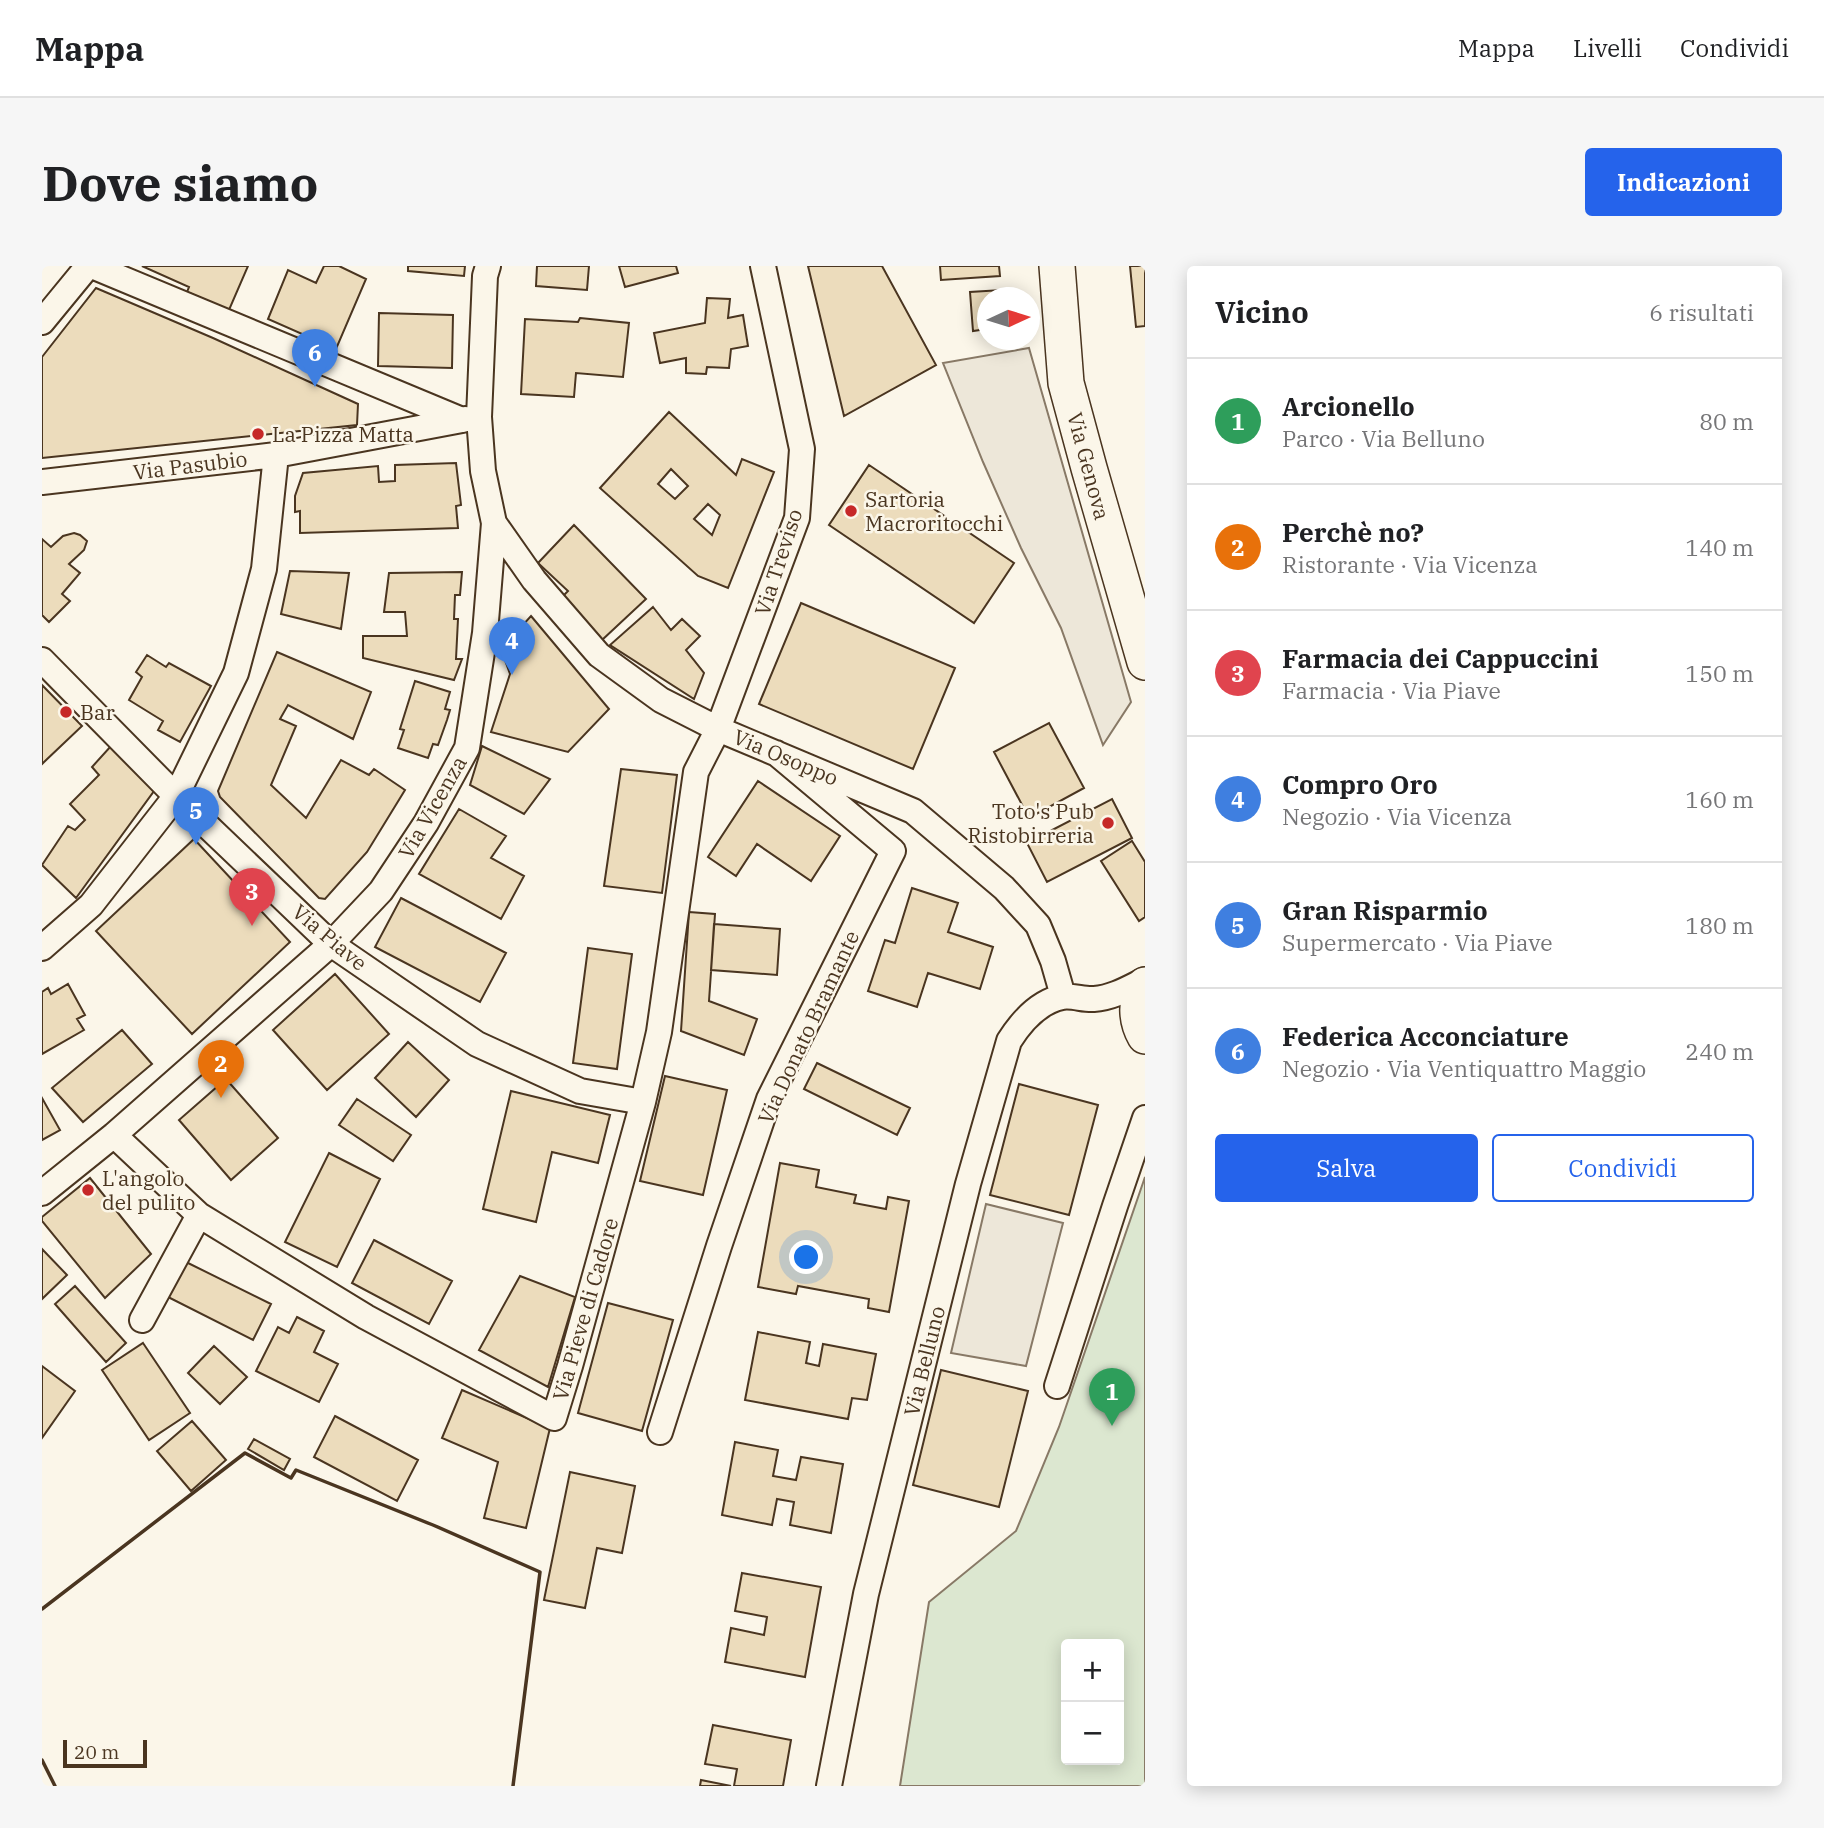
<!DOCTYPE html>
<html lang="it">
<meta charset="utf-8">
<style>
:root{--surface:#fff;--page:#f6f6f6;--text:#202124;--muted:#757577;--line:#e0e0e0;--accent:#2563eb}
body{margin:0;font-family:"IBM Plex Serif",serif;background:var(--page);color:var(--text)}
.controls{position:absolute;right:21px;bottom:21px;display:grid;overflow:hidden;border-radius:7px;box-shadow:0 4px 18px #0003}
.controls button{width:63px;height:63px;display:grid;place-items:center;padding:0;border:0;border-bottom:2px solid var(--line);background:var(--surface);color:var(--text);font:35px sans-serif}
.compass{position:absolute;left:935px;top:21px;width:63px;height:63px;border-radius:50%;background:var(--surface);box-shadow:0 4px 18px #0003;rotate:86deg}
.scale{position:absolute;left:21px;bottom:18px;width:84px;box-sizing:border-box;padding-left:7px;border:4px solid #4a3520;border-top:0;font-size:19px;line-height:24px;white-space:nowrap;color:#4a3520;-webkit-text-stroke:5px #fbf6e9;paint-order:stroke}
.you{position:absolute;left:765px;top:992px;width:24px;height:24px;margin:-18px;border:5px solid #fff;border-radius:50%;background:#1a73e8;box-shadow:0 0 0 10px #1a73e833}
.badge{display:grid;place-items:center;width:46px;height:46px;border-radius:50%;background:var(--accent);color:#fff;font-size:23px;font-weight:700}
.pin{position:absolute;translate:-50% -58px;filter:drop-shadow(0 2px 4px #0008)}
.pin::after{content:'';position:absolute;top:37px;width:24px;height:21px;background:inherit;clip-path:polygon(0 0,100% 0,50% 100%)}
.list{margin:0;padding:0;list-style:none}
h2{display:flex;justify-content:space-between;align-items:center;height:91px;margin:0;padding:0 28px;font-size:30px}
h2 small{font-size:23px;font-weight:400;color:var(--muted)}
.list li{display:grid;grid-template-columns:46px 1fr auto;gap:21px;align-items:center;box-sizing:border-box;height:126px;padding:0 28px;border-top:2px solid var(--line)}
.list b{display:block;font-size:26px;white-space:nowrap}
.list p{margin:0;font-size:23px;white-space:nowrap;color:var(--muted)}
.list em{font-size:23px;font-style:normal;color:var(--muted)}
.actions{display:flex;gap:14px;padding:21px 28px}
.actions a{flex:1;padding:16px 0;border:2px solid var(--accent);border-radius:7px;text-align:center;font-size:24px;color:var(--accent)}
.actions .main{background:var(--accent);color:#fff}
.map{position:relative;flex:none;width:1103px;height:1520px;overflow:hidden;border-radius:7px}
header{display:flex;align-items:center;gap:42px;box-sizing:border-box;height:98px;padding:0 35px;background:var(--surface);border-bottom:2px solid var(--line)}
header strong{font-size:33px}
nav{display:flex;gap:38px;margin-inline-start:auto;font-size:24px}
.intro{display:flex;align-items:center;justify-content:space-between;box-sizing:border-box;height:168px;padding:0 42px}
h1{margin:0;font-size:49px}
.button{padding:18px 32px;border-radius:7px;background:var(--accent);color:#fff;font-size:24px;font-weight:700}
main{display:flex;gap:42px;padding:0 42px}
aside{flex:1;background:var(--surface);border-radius:7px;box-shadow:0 4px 18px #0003}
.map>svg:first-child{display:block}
.green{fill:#dce7d0;stroke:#887966;stroke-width:2;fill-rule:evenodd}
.parking{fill:#ede7d9;stroke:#887966;stroke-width:2}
.building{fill:#ecdcbc;stroke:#4a3520;stroke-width:2;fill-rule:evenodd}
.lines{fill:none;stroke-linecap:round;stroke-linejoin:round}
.minor-casing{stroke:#4a3520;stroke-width:28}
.secondary-casing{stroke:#4a3520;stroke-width:38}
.minor{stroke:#fbf6e9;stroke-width:24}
.secondary{stroke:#fbf6e9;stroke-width:35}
.wall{stroke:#4a3520;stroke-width:3.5}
.poi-dot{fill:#c62828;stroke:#fbf6e9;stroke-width:2.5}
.labels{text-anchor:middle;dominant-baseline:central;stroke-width:5;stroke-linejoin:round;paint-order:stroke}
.poi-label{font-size:21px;fill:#4a3520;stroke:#fbf6e9;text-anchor:start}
.street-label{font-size:21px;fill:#4a3520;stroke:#fbf6e9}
</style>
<header>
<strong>Mappa</strong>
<nav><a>Mappa</a><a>Livelli</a><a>Condividi</a></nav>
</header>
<div class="intro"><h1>Dove siamo</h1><a class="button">Indicazioni</a></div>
<main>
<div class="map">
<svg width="1103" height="1520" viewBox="0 0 1103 1520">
<rect width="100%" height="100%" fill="#fbf6e9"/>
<!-- green -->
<path class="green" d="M 1103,911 L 1103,1520 L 858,1520 L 887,1336 L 974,1265 L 1017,1161 ZM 1024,1378 L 1077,1378 L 1077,1494 L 1024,1494 Z"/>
<!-- parking -->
<path class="parking" d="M 987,82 L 1089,436 L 1061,479 L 1019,362 L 979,282 L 941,196 L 901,97 Z
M 944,938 L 1021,957 L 984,1100 L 909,1087 Z"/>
<!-- building -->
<path class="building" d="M 100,0 L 206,0 L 187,44 L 145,26 L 147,21 Z
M 282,0 L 297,0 L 324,13 L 294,83 L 226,53 L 246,4 L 274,17 Z
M 366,0 L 423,0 L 422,10 L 366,5 Z
M 495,0 L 547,0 L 545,24 L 494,20 Z
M 577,0 L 634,0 L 636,7 L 583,21 Z
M 766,0 L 840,0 L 894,99 L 802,150 Z
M 898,0 L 957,0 L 958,10 L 899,14 Z
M 1088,0 L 1103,0 L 1103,60 L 1094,61 Z
M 54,22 L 171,72 L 316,138 L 315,159 L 0,192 L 0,91 Z
M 960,24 L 961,32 L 945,32 L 945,63 L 931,65 L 928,26 Z
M 665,32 L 688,33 L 686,52 L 701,49 L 706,80 L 689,83 L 687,102 L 665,101 L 664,108 L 644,107 L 644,92 L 618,97 L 612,67 L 663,57 Z
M 337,47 L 411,49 L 410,102 L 336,100 Z
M 538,52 L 587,57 L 581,111 L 534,107 L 532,131 L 479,128 L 483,53 L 536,56 Z
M 627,146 L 694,209 L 700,193 L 732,206 L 686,322 L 656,310 L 558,222 ZM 629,203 L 646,220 L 633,233 L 616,218 ZM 666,238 L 678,249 L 670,269 L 652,253 Z
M 414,197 L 419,239 L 414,240 L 416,262 L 258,267 L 258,245 L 253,246 L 253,230 L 261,207 L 336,200 L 337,216 L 353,215 L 353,199 Z
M 827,199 L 972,297 L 932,357 L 787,259 Z
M 532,259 L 604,333 L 560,374 L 520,331 L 526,325 L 496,297 Z
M 32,267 L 38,269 L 45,275 L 42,284 L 27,298 L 38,307 L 20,328 L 28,335 L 7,356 L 0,349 L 0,273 L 9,281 L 21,270 Z
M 248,305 L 307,307 L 299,363 L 239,348 Z
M 420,306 L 418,329 L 413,329 L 412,353 L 416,353 L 414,393 L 420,393 L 412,414 L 321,392 L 321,370 L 365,370 L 363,346 L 342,346 L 347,307 Z
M 759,337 L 913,402 L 871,503 L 717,438 Z
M 611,341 L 629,364 L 640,353 L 658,370 L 644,384 L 662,407 L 652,433 L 568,379 Z
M 489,350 L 567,443 L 526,486 L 449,466 L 468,408 L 459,383 Z
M 235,386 L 329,426 L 311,473 L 246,439 L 238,453 L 254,460 L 229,519 L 264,552 L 299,494 L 327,509 L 332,503 L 363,524 L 325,586 L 283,633 L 277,632 L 178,531 L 176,525 Z
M 105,389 L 124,401 L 127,397 L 169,420 L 138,476 L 116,464 L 121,455 L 87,434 L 100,411 L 94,406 Z
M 373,415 L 408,426 L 403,443 L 408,444 L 405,454 L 396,479 L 391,478 L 386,492 L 356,482 L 362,464 L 358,463 Z
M 0,419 L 40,460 L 0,498 Z
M 1007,457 L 1042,522 L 987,552 L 952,486 Z
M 69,480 L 112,525 L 34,632 L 0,599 L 26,560 L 33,564 L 43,554 L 28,538 L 57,509 L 50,501 Z
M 440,480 L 508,513 L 482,548 L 428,519 Z
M 579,503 L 635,509 L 620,627 L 562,620 Z
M 716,515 L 798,570 L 769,615 L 715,578 L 694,610 L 666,591 Z
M 1070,533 L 1090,572 L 1005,616 L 985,577 Z
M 417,543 L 464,570 L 449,592 L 482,610 L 459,653 L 377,608 Z
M 152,573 L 248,676 L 150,768 L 54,665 Z
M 1090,575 L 1103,596 L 1103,651 L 1097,655 L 1059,595 Z
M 870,622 L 916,637 L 906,666 L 951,681 L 938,723 L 886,707 L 875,741 L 826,725 L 843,674 L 853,677 Z
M 359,632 L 464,687 L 438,736 L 333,681 Z
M 647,646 L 673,648 L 667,735 L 715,753 L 702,789 L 639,765 Z
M 672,658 L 738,663 L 735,709 L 669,704 Z
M 546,682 L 590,688 L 575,803 L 531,797 Z
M 293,708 L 347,768 L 285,824 L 231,764 Z
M 26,718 L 43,749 L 35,753 L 42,764 L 0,788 L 0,726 L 6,722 L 9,728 Z
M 80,764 L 110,798 L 41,856 L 10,822 Z
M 366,776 L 407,814 L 374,851 L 333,812 Z
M 775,797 L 868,842 L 855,869 L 762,823 Z
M 623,810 L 685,824 L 661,929 L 598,915 Z
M 184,813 L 236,872 L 189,914 L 137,854 Z
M 977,818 L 1056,839 L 1027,949 L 948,929 Z
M 469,825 L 568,849 L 556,897 L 510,886 L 494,956 L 441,943 Z
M 0,832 L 18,864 L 0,874 Z
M 315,833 L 369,869 L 351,895 L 297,859 Z
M 287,887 L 338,913 L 295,1001 L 243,976 Z
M 738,897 L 777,904 L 774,921 L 814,929 L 812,937 L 844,943 L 846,931 L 867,935 L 847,1046 L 826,1042 L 827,1033 L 756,1020 L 754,1028 L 716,1021 Z
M 48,912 L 109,988 L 63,1032 L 0,955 L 0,951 Z
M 332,974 L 410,1015 L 387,1058 L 310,1017 Z
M 0,983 L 25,1009 L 0,1033 Z
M 144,996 L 229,1038 L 211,1074 L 126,1031 Z
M 478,1010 L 533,1031 L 506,1121 L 437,1084 Z
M 33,1020 L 84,1077 L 64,1096 L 13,1038 Z
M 566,1037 L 631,1054 L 600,1165 L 536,1147 Z
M 255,1051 L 282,1065 L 272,1086 L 296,1098 L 277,1136 L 214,1105 L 236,1061 L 247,1067 Z
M 716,1066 L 768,1076 L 764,1097 L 777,1100 L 781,1078 L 834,1088 L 825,1134 L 810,1132 L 806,1153 L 703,1134 Z
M 101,1077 L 148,1147 L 107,1174 L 60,1104 Z
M 172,1080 L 205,1111 L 178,1138 L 146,1107 Z
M 0,1100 L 33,1125 L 0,1172 Z
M 899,1104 L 986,1125 L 957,1241 L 871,1219 Z
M 420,1124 L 508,1162 L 484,1262 L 442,1252 L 456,1196 L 400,1172 Z
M 293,1150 L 376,1194 L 355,1235 L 272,1191 Z
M 150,1155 L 184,1194 L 149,1225 L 115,1185 Z
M 212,1173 L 248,1193 L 242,1204 L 206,1183 Z
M 693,1176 L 736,1184 L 731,1210 L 754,1214 L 759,1191 L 801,1198 L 789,1267 L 748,1259 L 752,1236 L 735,1233 L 730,1259 L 680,1249 Z
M 528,1206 L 593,1220 L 580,1287 L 555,1282 L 543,1342 L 502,1334 Z
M 700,1307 L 779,1321 L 763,1411 L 683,1396 L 689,1362 L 722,1369 L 725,1351 L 693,1345 Z
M 671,1459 L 749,1474 L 741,1520 L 692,1520 L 695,1503 L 663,1498 Z
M 659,1514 L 689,1520 L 658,1520 Z"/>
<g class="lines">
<defs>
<path id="minor" d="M 50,0 L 420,154 L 423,153
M 0,56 L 46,0
M 0,216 L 234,189 L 420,154
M 452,257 L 492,314 L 557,389 L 619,434 L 676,463 L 871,545 L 962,622 L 996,659 L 1011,695 L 1021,730
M 0,394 L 134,530 L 289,678 L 435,778 L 538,825 L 601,836
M 0,682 L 49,639 L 134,530 L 194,407 L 222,303 L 234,189
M 72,869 L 157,949 L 324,1051 L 512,1152 L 528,1100 L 601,836 L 617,766 L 654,506 L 676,463 L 755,252 L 760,183 L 721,0
M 0,927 L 72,869 L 289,678 L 339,625 L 384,557 L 425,482 L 443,367 L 452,257 L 441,205 L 437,151 L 443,10 L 446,0
M 100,1054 L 157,949
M 1015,1120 L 1073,940 L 1103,852
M 618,1166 L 677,980 L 727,833 L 851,585 L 734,487
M 787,1520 L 824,1328 L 926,918 L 967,775 C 979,756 996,736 1020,731 C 1030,729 1042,734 1052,733 C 1070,732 1087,722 1103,714"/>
<path id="secondary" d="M 1015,0 L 1024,117 L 1047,202 L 1103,396
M 1103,719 C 1093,735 1094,754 1103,770"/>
</defs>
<!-- minor casing -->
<use href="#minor" class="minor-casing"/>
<!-- secondary casing -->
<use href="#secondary" class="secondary-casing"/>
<!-- minor -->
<use href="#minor" class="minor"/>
<!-- secondary -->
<use href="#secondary" class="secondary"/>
<!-- wall -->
<path class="wall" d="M 0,1343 L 203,1187 L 249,1212 L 254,1204 L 391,1259 L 498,1306 L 471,1520
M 0,1494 L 13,1520"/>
</g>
<!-- markers -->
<g class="poi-dot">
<circle cx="216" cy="168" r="7"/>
<circle cx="809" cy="245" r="7"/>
<circle cx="24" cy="446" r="7"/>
<circle cx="1066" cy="557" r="7"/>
<circle cx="46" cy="924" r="7"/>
</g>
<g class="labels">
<!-- poi labels -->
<g class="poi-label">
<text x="230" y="168">La Pizza Matta</text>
<text x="823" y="233">Sartoria<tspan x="823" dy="24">Macroritocchi</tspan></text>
<text x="38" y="446">Bar</text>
<text x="1052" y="545" text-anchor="end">Toto's Pub<tspan x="1052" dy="24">Ristobirreria</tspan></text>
<text x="60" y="912">L'angolo<tspan x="60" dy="24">del pulito</tspan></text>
</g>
<!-- street labels -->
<g class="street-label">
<text transform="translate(148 199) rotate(-7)">Via Pasubio</text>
<text transform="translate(1047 200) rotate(75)">Via Genova</text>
<text transform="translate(736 296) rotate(-72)">Via Treviso</text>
<text transform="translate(744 491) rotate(23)">Via Osoppo</text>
<text transform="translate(390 541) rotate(-60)">Via Vicenza</text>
<text transform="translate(288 671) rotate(40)">Via Piave</text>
<text transform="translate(766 761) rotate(-65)">Via Donato Bramante</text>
<text transform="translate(543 1043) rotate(-74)">Via Pieve di Cadore</text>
<text transform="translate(882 1095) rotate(-76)">Via Belluno</text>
</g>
</g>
</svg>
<div class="controls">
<button>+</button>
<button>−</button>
</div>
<svg class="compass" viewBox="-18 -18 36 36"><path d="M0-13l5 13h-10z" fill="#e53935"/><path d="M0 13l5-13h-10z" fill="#757577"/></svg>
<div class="scale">20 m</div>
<div class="you"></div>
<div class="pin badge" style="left:1070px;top:1160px;background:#2e9e5b">1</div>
<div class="pin badge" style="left:179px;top:832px;background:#e8710a">2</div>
<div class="pin badge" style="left:210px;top:660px;background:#e0444e">3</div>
<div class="pin badge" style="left:470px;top:409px;background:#3f7fe0">4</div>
<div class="pin badge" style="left:154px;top:579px;background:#3f7fe0">5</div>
<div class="pin badge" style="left:273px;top:121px;background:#3f7fe0">6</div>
</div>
<aside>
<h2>Vicino<small>6 risultati</small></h2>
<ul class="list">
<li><span class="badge" style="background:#2e9e5b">1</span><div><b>Arcionello</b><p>Parco · Via Belluno</p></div><em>80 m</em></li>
<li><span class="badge" style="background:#e8710a">2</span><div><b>Perchè no?</b><p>Ristorante · Via Vicenza</p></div><em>140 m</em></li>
<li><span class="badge" style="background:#e0444e">3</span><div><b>Farmacia dei Cappuccini</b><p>Farmacia · Via Piave</p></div><em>150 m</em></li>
<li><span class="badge" style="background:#3f7fe0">4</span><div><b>Compro Oro</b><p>Negozio · Via Vicenza</p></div><em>160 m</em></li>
<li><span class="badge" style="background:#3f7fe0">5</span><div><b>Gran Risparmio</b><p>Supermercato · Via Piave</p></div><em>180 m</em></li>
<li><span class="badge" style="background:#3f7fe0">6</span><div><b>Federica Acconciature</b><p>Negozio · Via Ventiquattro Maggio</p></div><em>240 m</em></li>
</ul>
<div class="actions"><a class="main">Salva</a><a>Condividi</a></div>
</aside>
</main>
